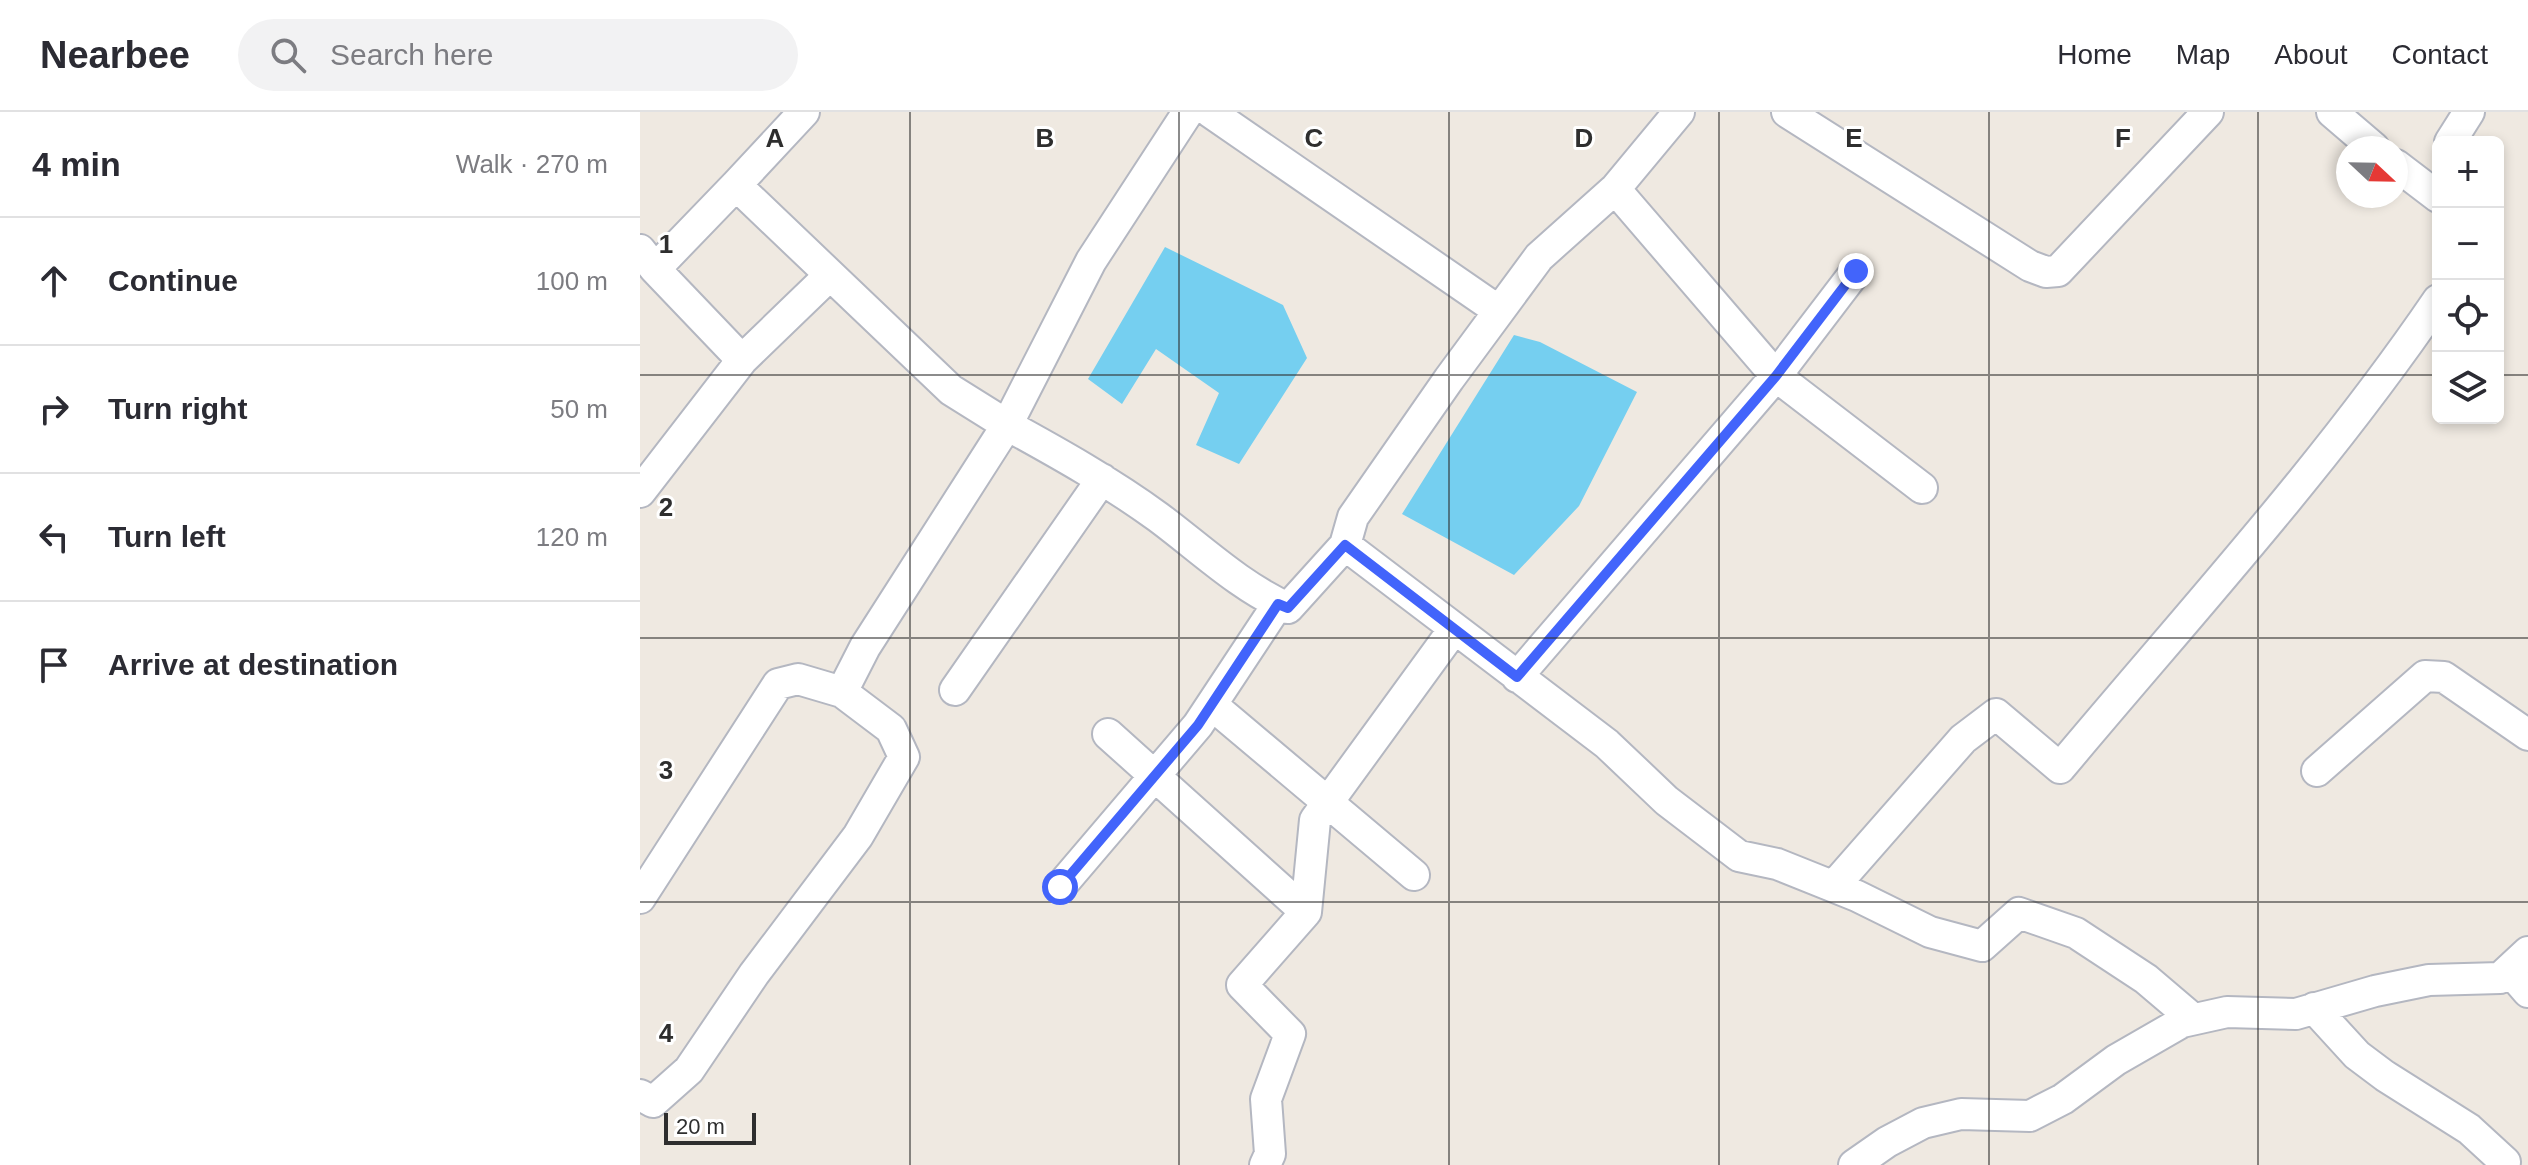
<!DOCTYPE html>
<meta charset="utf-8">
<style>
:root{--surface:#fff;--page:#f2f2f3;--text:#2b2b33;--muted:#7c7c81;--line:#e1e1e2}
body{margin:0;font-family:Arial,sans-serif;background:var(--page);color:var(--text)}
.controls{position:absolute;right:24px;top:24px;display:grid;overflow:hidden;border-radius:12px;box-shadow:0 4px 12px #0003}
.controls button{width:72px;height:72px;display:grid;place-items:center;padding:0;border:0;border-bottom:2px solid var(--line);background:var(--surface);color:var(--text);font:40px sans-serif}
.compass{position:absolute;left:1696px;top:24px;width:72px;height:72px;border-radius:50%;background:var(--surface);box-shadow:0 4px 12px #0003;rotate:112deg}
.scale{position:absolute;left:24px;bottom:20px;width:92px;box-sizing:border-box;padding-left:8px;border:4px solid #2e2e2e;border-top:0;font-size:22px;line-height:28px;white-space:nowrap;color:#2e2e2e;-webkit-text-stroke:6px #fff;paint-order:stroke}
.stop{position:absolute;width:24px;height:24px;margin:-18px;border:6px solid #4264fb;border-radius:50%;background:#fff}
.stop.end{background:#4264fb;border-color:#fff;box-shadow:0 2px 8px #0008}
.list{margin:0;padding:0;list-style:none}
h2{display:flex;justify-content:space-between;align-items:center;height:104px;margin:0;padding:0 32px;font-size:34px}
h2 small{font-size:26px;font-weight:400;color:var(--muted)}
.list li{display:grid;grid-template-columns:52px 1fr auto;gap:24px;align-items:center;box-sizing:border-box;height:128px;padding:0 32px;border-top:2px solid var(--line)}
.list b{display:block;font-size:30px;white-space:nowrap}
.list em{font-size:26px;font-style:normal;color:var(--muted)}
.icon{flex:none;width:44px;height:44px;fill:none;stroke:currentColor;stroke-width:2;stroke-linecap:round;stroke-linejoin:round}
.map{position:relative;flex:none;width:1888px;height:1053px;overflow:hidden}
header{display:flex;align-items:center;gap:48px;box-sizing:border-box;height:112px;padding:0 40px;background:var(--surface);border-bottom:2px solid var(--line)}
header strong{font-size:38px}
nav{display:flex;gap:44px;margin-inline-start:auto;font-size:28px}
.search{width:560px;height:72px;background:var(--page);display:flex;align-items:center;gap:20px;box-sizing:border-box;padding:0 28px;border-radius:44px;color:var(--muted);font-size:30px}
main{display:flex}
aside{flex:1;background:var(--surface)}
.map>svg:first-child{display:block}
.water{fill:#75cff0}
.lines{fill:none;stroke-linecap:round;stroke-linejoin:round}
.minor-casing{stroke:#b4b7c1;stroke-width:34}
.minor{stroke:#fff;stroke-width:30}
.route{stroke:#4264fb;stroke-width:10}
.grid{fill:none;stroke:#2e2e2e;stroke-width:2;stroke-opacity:0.55}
.grid-label{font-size:26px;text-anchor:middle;font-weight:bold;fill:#2e2e2e;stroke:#fff;stroke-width:6;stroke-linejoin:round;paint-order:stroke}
</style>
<header>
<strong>Nearbee</strong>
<div class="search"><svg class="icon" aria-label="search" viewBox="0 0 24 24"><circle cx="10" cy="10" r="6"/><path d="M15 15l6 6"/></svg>Search here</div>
<nav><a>Home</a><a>Map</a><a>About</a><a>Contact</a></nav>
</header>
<main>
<aside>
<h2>4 min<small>Walk · 270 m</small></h2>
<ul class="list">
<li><svg class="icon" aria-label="ahead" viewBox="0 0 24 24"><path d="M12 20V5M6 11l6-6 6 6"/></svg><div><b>Continue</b></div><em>100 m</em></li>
<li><svg class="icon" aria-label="right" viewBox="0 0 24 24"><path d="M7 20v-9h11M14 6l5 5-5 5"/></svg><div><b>Turn right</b></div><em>50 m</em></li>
<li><svg class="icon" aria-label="left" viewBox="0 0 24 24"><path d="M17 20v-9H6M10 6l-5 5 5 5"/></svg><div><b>Turn left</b></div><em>120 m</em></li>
<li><svg class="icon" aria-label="arrive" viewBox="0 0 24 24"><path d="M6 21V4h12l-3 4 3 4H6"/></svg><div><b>Arrive at destination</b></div></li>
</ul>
</aside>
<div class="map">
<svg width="1888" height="1053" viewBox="0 0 1888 1053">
<rect width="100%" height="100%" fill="#efe9e1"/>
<!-- water -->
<path class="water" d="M 525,135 L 643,193 L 667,246 L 599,352 L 556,333 L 579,281 L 516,237 L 482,292 L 448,267 Z
M 874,223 L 900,230 L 997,280 L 939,394 L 874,463 L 762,402 Z"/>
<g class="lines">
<defs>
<path id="minor" d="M 548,0 L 451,149 L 367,313 C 418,341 470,370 518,405 C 561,437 599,474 648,496 L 705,433 L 713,405 L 809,267 L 899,145 L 975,77 L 1039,0
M 570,0 L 859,199
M 1147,0 L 1390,154 L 1406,160 L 1418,159 L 1568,0
M 1692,0 L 1734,36
M 1810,30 L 1829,0
M 1756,53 L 1798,85
M 96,73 L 164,0
M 975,77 L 1136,264 L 1282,376
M 0,138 L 15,157 L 96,73 L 311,278 L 367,313 L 225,535 L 202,580 L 158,567 L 138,572 L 0,786
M 15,157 L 102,248
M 0,380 L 102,248 L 189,164
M 705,433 L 967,632 L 1027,689 L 1099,744 L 1137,752 L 1217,784 L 1290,820 L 1342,834 L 1379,801 L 1436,821 L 1506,867 L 1553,907
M 877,565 L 1136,264 L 1216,159
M 315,578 L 462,367
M 572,593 L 774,763
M 468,622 L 666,800
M 1677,659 L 1785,564 L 1804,565 L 1888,623
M 1194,774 L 1323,627 L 1356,602 L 1420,656 C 1548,503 1685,354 1798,188
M 420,775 L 558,613 L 638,492
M 1869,858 L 1888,880
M 1674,896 L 1717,943 L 1745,964 L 1829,1017 L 1865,1050
M 0,983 L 13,990 L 49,958 L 114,862 L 218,724 L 264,645 L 251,617 L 202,580
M 625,1053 L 630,1042 L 626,987 L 650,922 L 602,873 L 666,800 L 675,708 L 814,517
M 1214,1053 L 1247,1030 L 1283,1011 L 1321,1002 L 1390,1004 L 1423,987 L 1476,948 L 1542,910 L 1587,900 L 1656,902 L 1735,879 L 1789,868 L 1860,866 L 1888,840"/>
</defs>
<!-- minor casing -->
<use href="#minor" class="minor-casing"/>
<!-- minor -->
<use href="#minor" class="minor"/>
</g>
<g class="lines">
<!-- route -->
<path class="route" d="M 420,775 L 558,613 L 638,492 L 648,496 L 705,433 L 877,565 L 1136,264 L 1216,159"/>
</g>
<!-- grid -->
<path class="grid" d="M 270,0 L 270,1053M 539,0 L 539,1053M 809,0 L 809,1053M 1079,0 L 1079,1053M 1349,0 L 1349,1053M 1618,0 L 1618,1053M 0,263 L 1798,263M 1858,263 L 1888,263M 0,526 L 1888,526M 0,790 L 1888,790"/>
<g class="grid-label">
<text x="135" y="35">A</text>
<text x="405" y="35">B</text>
<text x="674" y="35">C</text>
<text x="944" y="35">D</text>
<text x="1214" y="35">E</text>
<text x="1483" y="35">F</text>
<text x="26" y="141">1</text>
<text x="26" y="404">2</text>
<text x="26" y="667">3</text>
<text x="26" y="930">4</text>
</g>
</svg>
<div class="controls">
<button>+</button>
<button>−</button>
<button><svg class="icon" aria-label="locate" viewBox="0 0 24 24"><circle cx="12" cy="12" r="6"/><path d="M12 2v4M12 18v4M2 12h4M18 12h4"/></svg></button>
<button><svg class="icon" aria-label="layers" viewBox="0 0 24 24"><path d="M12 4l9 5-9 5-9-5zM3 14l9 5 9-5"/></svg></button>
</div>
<svg class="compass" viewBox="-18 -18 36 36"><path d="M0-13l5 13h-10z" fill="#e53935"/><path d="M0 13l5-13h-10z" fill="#7c7c81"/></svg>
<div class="scale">20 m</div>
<div class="stop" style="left:420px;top:775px"></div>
<div class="stop end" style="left:1216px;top:159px"></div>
</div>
</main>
